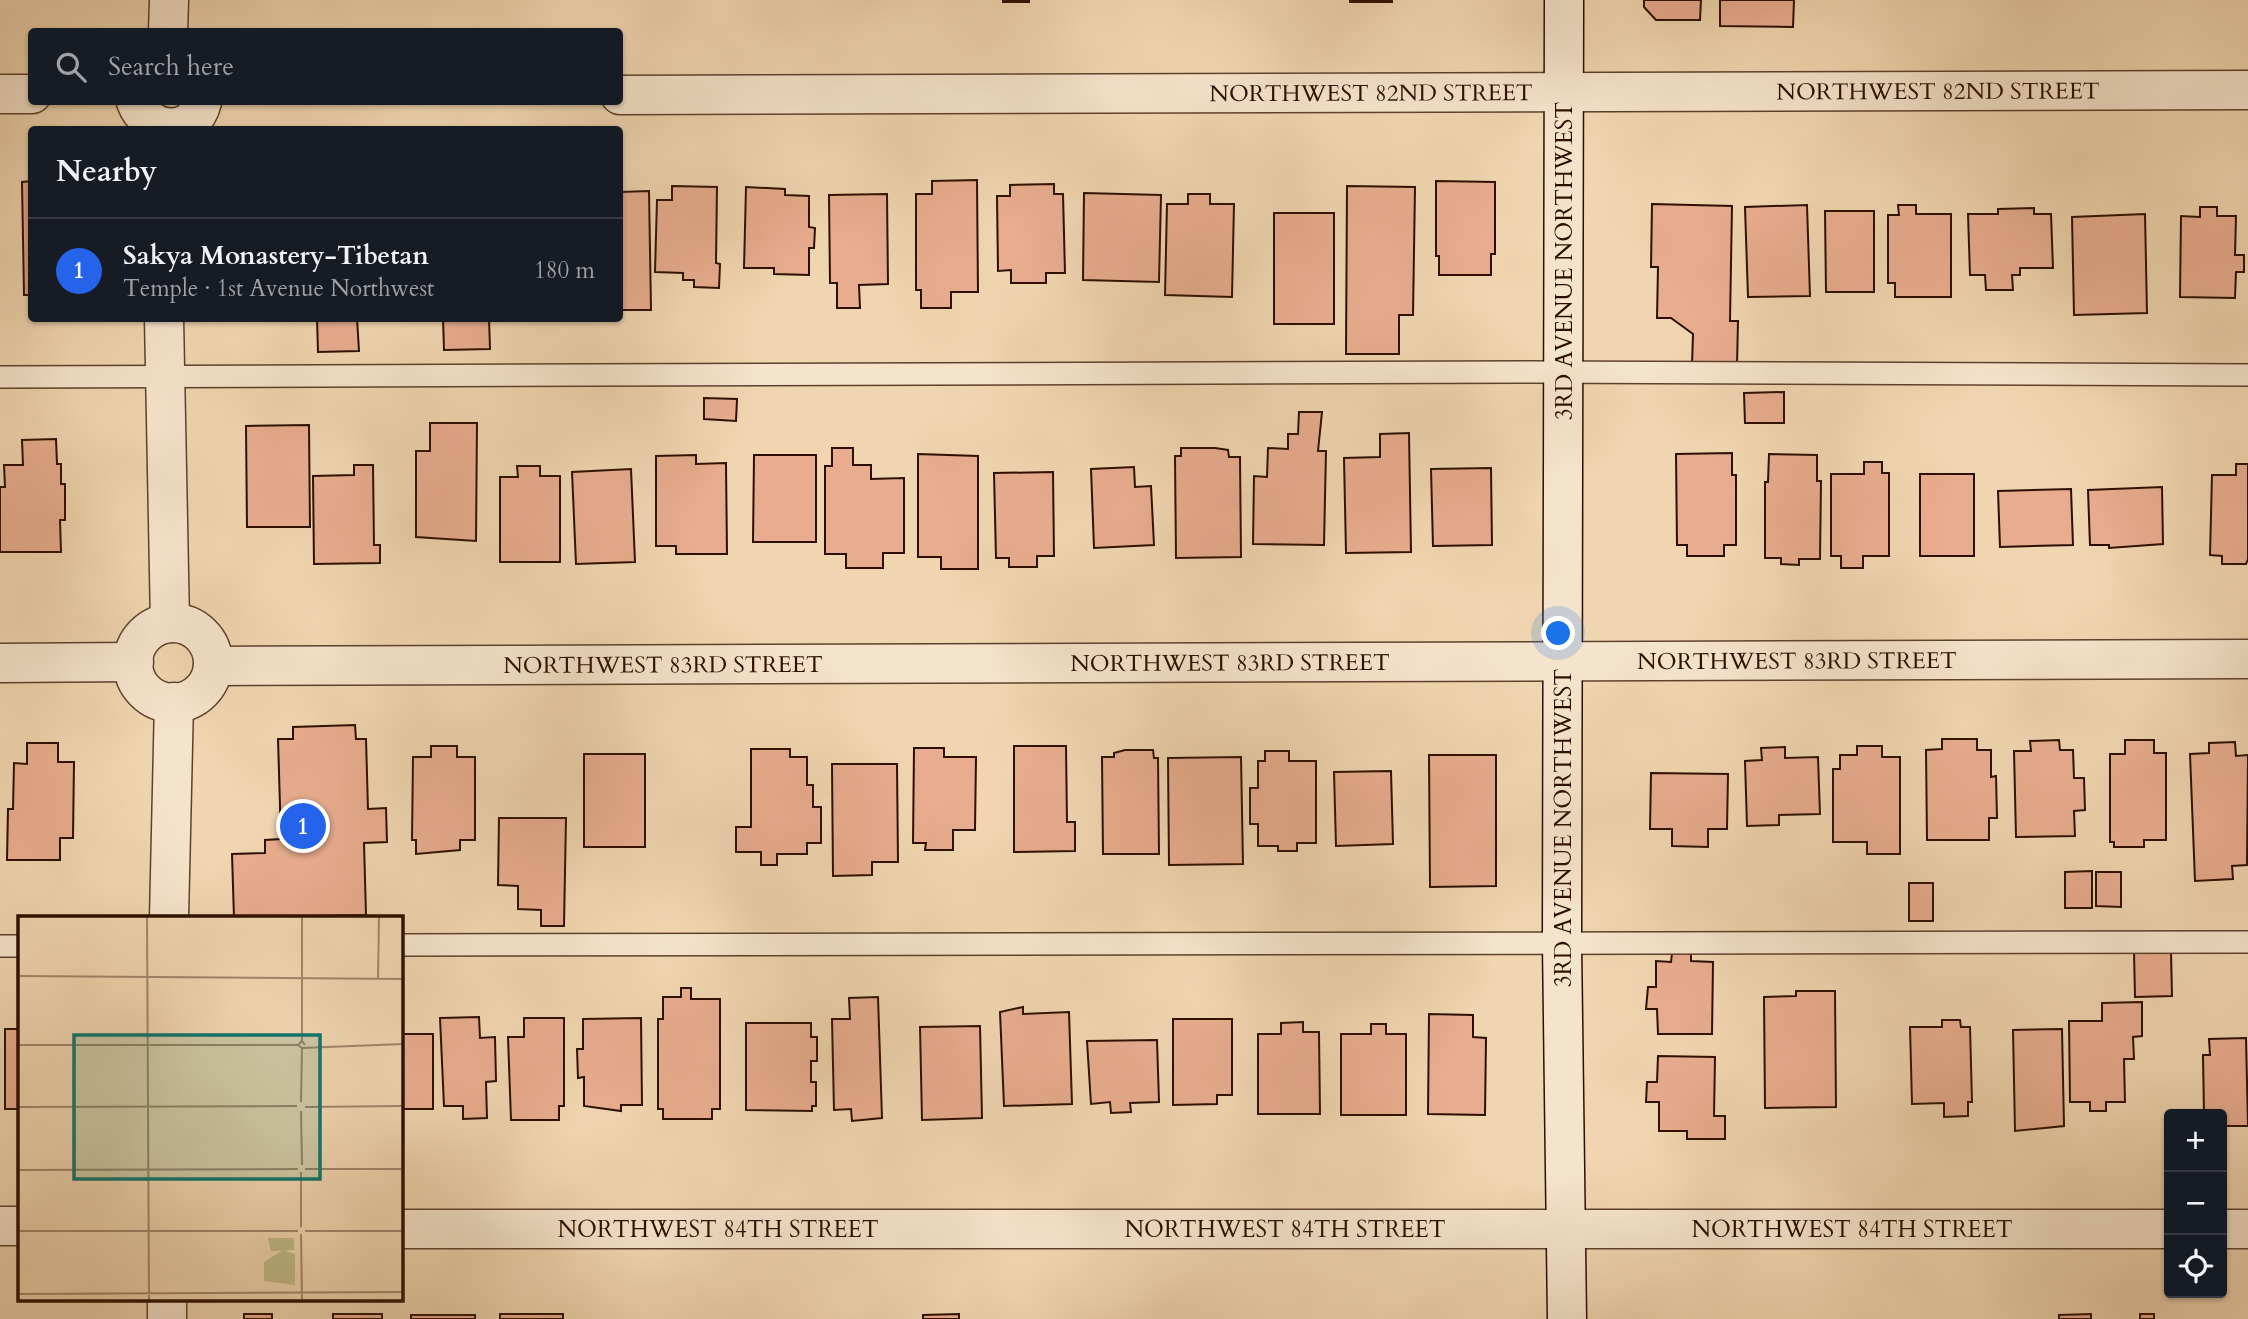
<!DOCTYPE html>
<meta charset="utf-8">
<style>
:root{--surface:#171b24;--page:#242831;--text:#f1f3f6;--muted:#9ea1a6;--line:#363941;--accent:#2563eb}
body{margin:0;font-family:Cardo,serif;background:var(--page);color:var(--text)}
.controls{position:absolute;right:21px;bottom:21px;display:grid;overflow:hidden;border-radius:7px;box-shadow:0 2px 5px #0004}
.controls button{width:63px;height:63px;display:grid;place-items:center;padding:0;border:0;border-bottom:2px solid var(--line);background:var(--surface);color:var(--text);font:35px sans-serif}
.you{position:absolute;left:1559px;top:634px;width:24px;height:24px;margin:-18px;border:5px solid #fff;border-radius:50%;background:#1a73e8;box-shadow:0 0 0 10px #1a73e833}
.badge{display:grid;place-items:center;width:46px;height:46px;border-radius:50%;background:var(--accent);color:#fff;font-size:23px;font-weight:700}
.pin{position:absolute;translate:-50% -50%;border:4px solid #fff;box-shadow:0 2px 7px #0006}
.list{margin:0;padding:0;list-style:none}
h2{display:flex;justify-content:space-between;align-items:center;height:91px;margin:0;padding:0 28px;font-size:30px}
h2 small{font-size:23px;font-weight:400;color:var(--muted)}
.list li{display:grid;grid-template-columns:46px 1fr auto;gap:21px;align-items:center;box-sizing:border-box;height:105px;padding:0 28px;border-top:2px solid var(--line)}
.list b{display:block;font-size:26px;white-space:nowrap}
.list p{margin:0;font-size:23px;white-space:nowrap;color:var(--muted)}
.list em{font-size:23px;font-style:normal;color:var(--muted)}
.icon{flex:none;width:38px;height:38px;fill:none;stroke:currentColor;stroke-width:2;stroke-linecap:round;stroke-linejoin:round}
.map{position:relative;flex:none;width:2248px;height:1319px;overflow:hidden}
.search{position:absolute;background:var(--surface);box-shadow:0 2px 5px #0004;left:28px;top:28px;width:595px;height:77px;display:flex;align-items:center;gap:18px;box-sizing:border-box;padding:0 24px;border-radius:7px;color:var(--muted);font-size:26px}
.panel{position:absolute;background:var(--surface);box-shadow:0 2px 5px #0004;left:28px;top:126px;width:595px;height:196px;border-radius:7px}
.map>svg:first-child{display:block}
.building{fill:#e8ad8f;stroke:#2d0f00;stroke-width:2}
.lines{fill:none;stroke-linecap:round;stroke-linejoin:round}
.lane-casing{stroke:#5e412c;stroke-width:24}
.street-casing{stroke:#5e412c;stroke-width:41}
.secondary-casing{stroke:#2d0f00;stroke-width:41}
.lane{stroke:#f5e4cc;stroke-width:21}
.street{stroke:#f5e4cc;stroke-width:38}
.secondary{stroke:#f5e4cc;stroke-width:38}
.labels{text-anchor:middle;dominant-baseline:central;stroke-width:5;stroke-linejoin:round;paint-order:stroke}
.street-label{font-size:23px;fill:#2d0f00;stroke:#f5e4cc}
.inset-road{fill:none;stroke:#a2866a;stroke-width:2}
.view{fill:#0f766e;fill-opacity:0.15;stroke:#0f766e;stroke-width:3.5}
.inset-edge{fill:none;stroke:#2d0f00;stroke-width:3.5}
</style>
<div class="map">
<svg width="2248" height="1319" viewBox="0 0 2248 1319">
<rect width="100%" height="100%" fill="#f0d6b0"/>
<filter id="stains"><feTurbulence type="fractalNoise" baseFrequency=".00286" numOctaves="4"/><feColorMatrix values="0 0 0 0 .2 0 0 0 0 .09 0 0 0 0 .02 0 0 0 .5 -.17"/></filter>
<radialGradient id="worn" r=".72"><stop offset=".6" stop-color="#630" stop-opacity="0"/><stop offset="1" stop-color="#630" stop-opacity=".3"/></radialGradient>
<!-- building -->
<path class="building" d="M 1003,0 L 1029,0 L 1029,2 L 1003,2 Z
M 1350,0 L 1392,0 L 1392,2 L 1350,2 Z
M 1644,0 L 1701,0 L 1700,20 L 1656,20 L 1644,7 Z
M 1720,0 L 1794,0 L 1793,27 L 1720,26 Z
M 977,180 L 978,292 L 951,292 L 951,308 L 921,308 L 921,290 L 916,290 L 916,194 L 932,194 L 932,181 Z
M 32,181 L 32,295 L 24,295 L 22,182 Z
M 1436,181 L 1495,182 L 1495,254 L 1491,254 L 1491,275 L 1439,275 L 1439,256 L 1436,256 Z
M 1054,184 L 1054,194 L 1063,194 L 1065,273 L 1046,273 L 1046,283 L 1011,283 L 1011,270 L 998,271 L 997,196 L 1010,196 L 1010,185 Z
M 672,186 L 717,187 L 716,263 L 720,264 L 719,288 L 694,287 L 694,280 L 683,280 L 683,273 L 655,272 L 657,200 L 672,200 Z
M 1347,186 L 1415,187 L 1413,315 L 1399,315 L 1399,354 L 1346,354 Z
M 746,187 L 785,189 L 785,195 L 809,196 L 809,227 L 815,228 L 814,248 L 809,248 L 809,275 L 774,274 L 774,268 L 744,268 Z
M 649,191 L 651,310 L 620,310 L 620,192 Z
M 1084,193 L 1161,195 L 1159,282 L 1083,280 Z
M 887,194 L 888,284 L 859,285 L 860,308 L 837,308 L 837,283 L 830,283 L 829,195 Z
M 1188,194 L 1210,194 L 1210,204 L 1234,204 L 1232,297 L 1165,295 L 1167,204 L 1188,204 Z
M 1652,204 L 1732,206 L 1730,321 L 1738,321 L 1737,366 L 1692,365 L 1693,334 L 1671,318 L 1657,318 L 1658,267 L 1651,267 Z
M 1807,205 L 1810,296 L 1748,297 L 1745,207 Z
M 1898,205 L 1916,205 L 1916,214 L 1951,214 L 1951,297 L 1895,297 L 1895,283 L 1888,283 L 1888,215 L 1899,215 Z
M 2200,207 L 2217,207 L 2217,216 L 2236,216 L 2235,255 L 2244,255 L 2244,272 L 2236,272 L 2235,298 L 2180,297 L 2181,216 L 2200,217 Z
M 2034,208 L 2034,214 L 2051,214 L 2053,268 L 2020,268 L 2020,275 L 2012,275 L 2013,290 L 1986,290 L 1985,275 L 1970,275 L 1968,214 L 1998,214 L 1998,209 Z
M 1825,211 L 1874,211 L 1874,292 L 1826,292 Z
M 1274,213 L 1334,213 L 1334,324 L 1274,324 Z
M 2145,214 L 2147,313 L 2074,315 L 2072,217 Z
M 317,318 L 357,318 L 359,351 L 318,352 Z
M 443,318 L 489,318 L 490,349 L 444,350 Z
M 1784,392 L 1784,423 L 1745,423 L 1744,393 Z
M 704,398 L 737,399 L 736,421 L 704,419 Z
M 1299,412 L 1322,412 L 1318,451 L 1326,451 L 1324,545 L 1253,544 L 1254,476 L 1267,477 L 1268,448 L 1288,449 L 1288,434 L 1298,434 Z
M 430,423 L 477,423 L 476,541 L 416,537 L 416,451 L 430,451 Z
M 309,425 L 310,527 L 247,527 L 246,426 Z
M 1409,433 L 1411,552 L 1346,553 L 1344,458 L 1380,457 L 1380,434 Z
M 56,439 L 57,464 L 61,464 L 61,484 L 65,484 L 65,520 L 60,520 L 61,552 L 0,552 L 0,487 L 5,487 L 4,465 L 23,465 L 22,440 Z
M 832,448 L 853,448 L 853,465 L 871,465 L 871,479 L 904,478 L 904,553 L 883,553 L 883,568 L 846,568 L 846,554 L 825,554 L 825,466 L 832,466 Z
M 1181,448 L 1215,448 L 1228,450 L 1229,457 L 1240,457 L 1241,557 L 1176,558 L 1175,456 L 1181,456 Z
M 1732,453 L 1732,475 L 1736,475 L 1736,545 L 1724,545 L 1724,556 L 1687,556 L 1687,545 L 1677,545 L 1676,454 Z
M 918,454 L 978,456 L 978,569 L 941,569 L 941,557 L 918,557 Z
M 1769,454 L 1817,455 L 1817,481 L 1821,481 L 1820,559 L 1799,559 L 1799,565 L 1781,564 L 1781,558 L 1765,558 L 1765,482 L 1768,482 Z
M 696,455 L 696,464 L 726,463 L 727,554 L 676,554 L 676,546 L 656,546 L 656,456 Z
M 754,455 L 816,455 L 816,542 L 753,542 Z
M 1864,462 L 1882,462 L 1882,473 L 1889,473 L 1889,556 L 1863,556 L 1863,568 L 1841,568 L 1841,556 L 1831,556 L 1831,474 L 1864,474 Z
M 2236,464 L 2248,464 L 2248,559 L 2246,564 L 2222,564 L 2222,556 L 2210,555 L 2212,475 L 2236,475 Z
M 354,465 L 373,465 L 374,545 L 380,545 L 380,563 L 314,564 L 313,476 L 354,475 Z
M 517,466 L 540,466 L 540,476 L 560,476 L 560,562 L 500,562 L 500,477 L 518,477 Z
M 1134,467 L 1135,487 L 1151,486 L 1154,545 L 1094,548 L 1091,469 Z
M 1491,468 L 1492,545 L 1433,546 L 1431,469 Z
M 631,469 L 635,562 L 576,564 L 572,472 Z
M 1053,472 L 1054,556 L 1037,556 L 1037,567 L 1009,567 L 1009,558 L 996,558 L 994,473 Z
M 1920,474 L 1974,474 L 1974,556 L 1920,556 Z
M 2162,487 L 2163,544 L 2109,548 L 2109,545 L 2090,545 L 2088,490 Z
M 2071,489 L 2073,545 L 2000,547 L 1998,491 Z
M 355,725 L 356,739 L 366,739 L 368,809 L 386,808 L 387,842 L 364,843 L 366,915 L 234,918 L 232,854 L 265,853 L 265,840 L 281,839 L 278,739 L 293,739 L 293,727 Z
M 1942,739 L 1977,739 L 1977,750 L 1991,750 L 1991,777 L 1996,776 L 1997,818 L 1989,818 L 1989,840 L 1927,840 L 1926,750 L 1942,749 Z
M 2059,740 L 2060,750 L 2073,750 L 2074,778 L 2084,778 L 2085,810 L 2074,811 L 2075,836 L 2016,837 L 2014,751 L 2031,751 L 2030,741 Z
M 2125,740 L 2154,740 L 2154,753 L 2166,753 L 2166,840 L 2144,840 L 2144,847 L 2114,847 L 2114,842 L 2110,842 L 2110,754 L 2125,754 Z
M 2235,742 L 2236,756 L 2248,755 L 2247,865 L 2232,866 L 2233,879 L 2195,881 L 2190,754 L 2209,753 L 2209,743 Z
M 27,743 L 58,743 L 58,762 L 74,762 L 73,838 L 60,838 L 60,860 L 7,860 L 8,809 L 13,809 L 14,763 L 27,764 Z
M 431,746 L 457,746 L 457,757 L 475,757 L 475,840 L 460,840 L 460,850 L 416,854 L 416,840 L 412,840 L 413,757 L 431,757 Z
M 1014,746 L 1066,746 L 1067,822 L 1075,822 L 1075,851 L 1014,852 Z
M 1857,746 L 1882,746 L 1882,757 L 1900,757 L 1900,854 L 1867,854 L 1867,842 L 1833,842 L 1833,769 L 1840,769 L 1840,755 L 1857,755 Z
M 1785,747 L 1785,758 L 1818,757 L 1820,814 L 1779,815 L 1779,825 L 1747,826 L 1745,761 L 1762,760 L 1761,748 Z
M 914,748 L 944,748 L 944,757 L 976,757 L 975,830 L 953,830 L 953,850 L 925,850 L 926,843 L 913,843 Z
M 751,749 L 790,749 L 790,757 L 807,757 L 807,785 L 813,785 L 813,807 L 821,807 L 821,843 L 807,843 L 807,854 L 777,854 L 777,865 L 761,865 L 761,852 L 736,852 L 736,827 L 751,827 Z
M 1125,750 L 1153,750 L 1154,758 L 1158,758 L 1159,854 L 1103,854 L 1102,757 L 1114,757 L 1114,753 Z
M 1265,751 L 1289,751 L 1289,761 L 1316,761 L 1316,843 L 1297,843 L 1297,851 L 1278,851 L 1278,846 L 1258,846 L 1258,824 L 1250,824 L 1250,788 L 1258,788 L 1258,761 L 1265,761 Z
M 584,754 L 645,754 L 645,847 L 584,847 Z
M 1429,755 L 1496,755 L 1496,886 L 1430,887 Z
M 1241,757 L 1243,864 L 1169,865 L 1168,758 Z
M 832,764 L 897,764 L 898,862 L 872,862 L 872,875 L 833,876 Z
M 1391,771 L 1393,844 L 1336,846 L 1334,772 Z
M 1651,773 L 1728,774 L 1727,829 L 1708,829 L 1708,847 L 1672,846 L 1672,829 L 1650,829 Z
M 499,818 L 566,818 L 564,926 L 541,926 L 541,910 L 518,909 L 518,886 L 498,885 Z
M 2092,871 L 2092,908 L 2065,908 L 2065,872 Z
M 2096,872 L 2121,872 L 2121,907 L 2096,906 Z
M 1909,883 L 1933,883 L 1933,921 L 1909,921 Z
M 2134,951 L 2171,951 L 2172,996 L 2135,997 Z
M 1672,953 L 1691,953 L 1691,961 L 1713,962 L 1712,1034 L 1658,1034 L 1657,1009 L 1646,1009 L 1648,987 L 1656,987 L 1656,961 L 1671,962 Z
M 681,988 L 691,988 L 691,999 L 720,999 L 720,1109 L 712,1109 L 712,1119 L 663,1119 L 663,1109 L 658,1109 L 658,1019 L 663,1019 L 663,997 L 681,997 Z
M 1796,991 L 1835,991 L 1836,1107 L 1765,1108 L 1764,997 L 1796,996 Z
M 878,997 L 882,1118 L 852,1121 L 851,1109 L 834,1110 L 832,1019 L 850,1019 L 849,998 Z
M 2142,1002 L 2142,1036 L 2133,1037 L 2134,1059 L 2124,1059 L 2125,1102 L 2106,1102 L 2106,1111 L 2090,1111 L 2090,1102 L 2070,1102 L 2069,1021 L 2102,1021 L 2102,1003 Z
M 1023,1007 L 1023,1014 L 1069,1012 L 1072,1104 L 1004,1106 L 1000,1012 Z
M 1429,1014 L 1473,1015 L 1473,1037 L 1486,1038 L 1485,1115 L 1428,1114 Z
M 479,1017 L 480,1038 L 495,1037 L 496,1081 L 486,1082 L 487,1118 L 463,1119 L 463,1106 L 444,1106 L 440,1018 Z
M 524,1018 L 564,1018 L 564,1106 L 559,1106 L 559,1120 L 511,1120 L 508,1037 L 524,1037 Z
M 641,1018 L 642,1105 L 621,1105 L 621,1111 L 584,1106 L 584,1077 L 578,1078 L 577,1049 L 583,1049 L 583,1019 Z
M 401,1019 L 402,1034 L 433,1034 L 433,1109 L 401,1109 Z
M 1173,1019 L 1232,1019 L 1232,1095 L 1217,1095 L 1217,1104 L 1173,1105 Z
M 1942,1020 L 1960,1020 L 1961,1027 L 1970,1027 L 1972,1102 L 1968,1102 L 1968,1116 L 1944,1117 L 1944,1103 L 1912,1104 L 1910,1027 L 1942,1027 Z
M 1303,1022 L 1303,1032 L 1319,1032 L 1320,1114 L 1258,1114 L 1258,1034 L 1281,1034 L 1281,1023 Z
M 746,1023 L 811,1023 L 811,1037 L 817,1037 L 817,1061 L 811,1061 L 811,1082 L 816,1082 L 816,1106 L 812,1106 L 812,1111 L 746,1110 Z
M 1371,1024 L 1386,1024 L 1386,1034 L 1406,1034 L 1406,1115 L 1341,1115 L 1341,1034 L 1371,1034 Z
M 980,1026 L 982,1118 L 922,1120 L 920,1027 Z
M 5,1029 L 19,1029 L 19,1109 L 5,1109 Z
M 2062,1029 L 2064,1126 L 2015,1131 L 2013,1030 Z
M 2246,1038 L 2248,1126 L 2222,1126 L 2222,1114 L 2204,1114 L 2203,1055 L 2210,1055 L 2209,1039 Z
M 1157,1040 L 1159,1102 L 1130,1103 L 1131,1112 L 1111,1113 L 1110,1102 L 1091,1104 L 1087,1041 Z
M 1658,1056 L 1715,1057 L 1714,1116 L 1725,1116 L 1725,1139 L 1687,1139 L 1687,1131 L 1659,1131 L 1659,1102 L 1646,1102 L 1647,1082 L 1657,1082 Z
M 244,1314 L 272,1314 L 272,1319 L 244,1319 Z
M 333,1314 L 382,1314 L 382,1319 L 333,1319 Z
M 500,1314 L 563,1314 L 563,1319 L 500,1319 Z
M 959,1314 L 959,1319 L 923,1319 L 923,1315 Z
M 2091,1314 L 2091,1319 L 2059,1319 L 2059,1315 Z
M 2140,1314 L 2154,1314 L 2154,1319 L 2140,1319 Z
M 411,1315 L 475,1315 L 475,1319 L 411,1319 Z"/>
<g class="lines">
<defs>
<path id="lane" d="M 0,377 L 1529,372 L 2248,375
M 401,945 L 2248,942
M 0,946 L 19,946"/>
<g id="street">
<path d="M 168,32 L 169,0"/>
<path d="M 0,94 L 32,94"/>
<path id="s1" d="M 620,95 L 2248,90"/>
<path d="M 136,102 C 147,133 193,139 202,102"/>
<path d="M 164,318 L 170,623"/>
<circle cx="173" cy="663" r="40"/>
<path d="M 0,663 L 134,662"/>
<path id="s2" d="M 213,666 L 2248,659"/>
<path d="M 169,918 L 174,702"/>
<path d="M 0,1226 L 19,1226"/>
<path id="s3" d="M 401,1229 L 2169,1229"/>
<path d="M 2222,1229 L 2248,1229"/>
<path d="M 167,1319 L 167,1300"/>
</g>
<path id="secondary" d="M 1564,0 L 1562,944 L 1567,1319"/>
</defs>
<!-- lane casing -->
<use href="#lane" class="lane-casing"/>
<!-- street casing -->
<use href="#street" class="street-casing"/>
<!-- secondary casing -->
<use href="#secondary" class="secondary-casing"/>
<!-- lane -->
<use href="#lane" class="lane"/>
<!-- street -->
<use href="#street" class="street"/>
<!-- secondary -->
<use href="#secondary" class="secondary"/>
</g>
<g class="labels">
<!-- street labels -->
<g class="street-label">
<text stroke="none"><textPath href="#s1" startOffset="1318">NORTHWEST 82ND STREET</textPath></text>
<text stroke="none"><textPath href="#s1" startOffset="751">NORTHWEST 82ND STREET</textPath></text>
<text transform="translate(1564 261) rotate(-90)">3RD AVENUE NORTHWEST</text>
<text stroke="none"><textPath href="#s2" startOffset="1584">NORTHWEST 83RD STREET</textPath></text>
<text stroke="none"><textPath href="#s2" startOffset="1017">NORTHWEST 83RD STREET</textPath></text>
<text stroke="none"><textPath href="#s2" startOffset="450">NORTHWEST 83RD STREET</textPath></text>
<text transform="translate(1563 828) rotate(-90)">3RD AVENUE NORTHWEST</text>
<text stroke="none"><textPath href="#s3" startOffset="317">NORTHWEST 84TH STREET</textPath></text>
<text stroke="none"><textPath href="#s3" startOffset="884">NORTHWEST 84TH STREET</textPath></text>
<text stroke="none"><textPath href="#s3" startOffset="1451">NORTHWEST 84TH STREET</textPath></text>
</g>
</g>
<!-- overview -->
<g transform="translate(18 916)">
<rect width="385" height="385" fill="#f0d6b0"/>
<path d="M 250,322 L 276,322 L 276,334 L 253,335 ZM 265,334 L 277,338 L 277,369 L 246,365 L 246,346 Z" fill="#c0bc87"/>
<path class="inset-road" d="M 129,0 L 131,385M 0,60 L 385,63M 360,63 L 361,0M 284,125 L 284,0M 0,129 L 280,129M 287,129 L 284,125 L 280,129 L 284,132 L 385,128M 283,186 L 284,132M 0,191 L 279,190M 287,191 L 385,190M 283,195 L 284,249M 287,253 L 385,253M 0,254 L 280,253M 283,256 L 283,311M 0,315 L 280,315M 287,315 L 385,315M 283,318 L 284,385M 0,378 L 385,376"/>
<path class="view" d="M 56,119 L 302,119 L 302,263 L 56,263 Z"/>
<rect width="385" height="385" class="inset-edge"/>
</g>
<rect width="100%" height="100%" filter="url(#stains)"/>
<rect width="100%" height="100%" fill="url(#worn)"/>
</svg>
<div class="controls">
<button>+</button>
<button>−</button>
<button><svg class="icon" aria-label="locate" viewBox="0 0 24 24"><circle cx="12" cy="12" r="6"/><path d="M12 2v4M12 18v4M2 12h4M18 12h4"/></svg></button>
</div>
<div class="you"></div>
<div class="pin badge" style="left:303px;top:826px">1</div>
<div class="search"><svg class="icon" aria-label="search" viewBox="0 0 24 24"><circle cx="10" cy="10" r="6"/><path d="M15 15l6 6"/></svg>Search here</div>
<section class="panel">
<h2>Nearby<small></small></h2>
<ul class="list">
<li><span class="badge">1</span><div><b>Sakya Monastery-Tibetan</b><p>Temple · 1st Avenue Northwest</p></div><em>180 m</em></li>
</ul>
</section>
</div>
